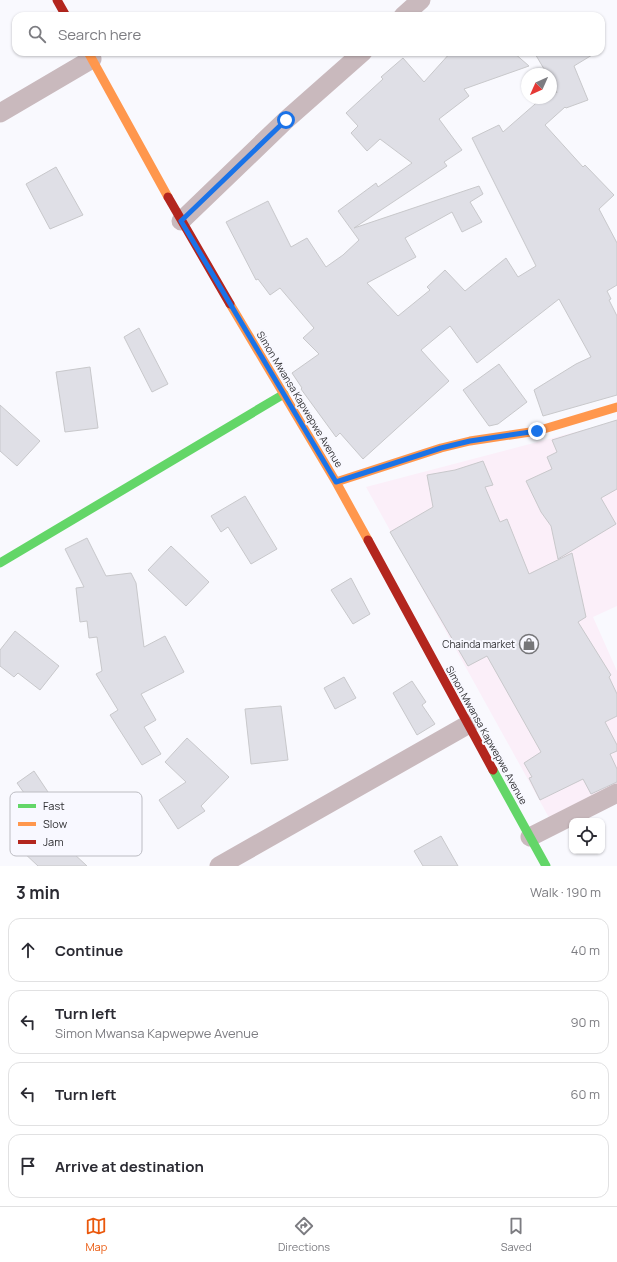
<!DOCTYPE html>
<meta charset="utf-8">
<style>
:root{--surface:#fff;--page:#f7f7f7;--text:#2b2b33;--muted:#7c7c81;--line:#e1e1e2;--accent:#ea580c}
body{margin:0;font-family:Manrope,sans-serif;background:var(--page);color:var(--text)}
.controls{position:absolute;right:12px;bottom:12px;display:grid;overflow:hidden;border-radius:8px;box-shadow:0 1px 3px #0004}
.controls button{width:36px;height:36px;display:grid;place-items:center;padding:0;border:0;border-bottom:1px solid var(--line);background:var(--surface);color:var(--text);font:20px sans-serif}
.compass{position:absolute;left:521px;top:68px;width:36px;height:36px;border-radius:50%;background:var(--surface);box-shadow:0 1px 3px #0004;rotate:225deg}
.stop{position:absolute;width:12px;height:12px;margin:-9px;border:3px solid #1a73e8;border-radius:50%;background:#fff}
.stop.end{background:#1a73e8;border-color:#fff;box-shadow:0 1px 4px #0008}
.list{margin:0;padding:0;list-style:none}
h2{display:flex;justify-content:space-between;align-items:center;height:52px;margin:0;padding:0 16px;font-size:17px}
h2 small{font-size:13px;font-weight:400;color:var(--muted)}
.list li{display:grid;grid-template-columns:26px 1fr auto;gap:12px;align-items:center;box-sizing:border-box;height:64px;margin:0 8px 8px;padding:0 8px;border:1px solid var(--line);border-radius:12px}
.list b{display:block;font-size:15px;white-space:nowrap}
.list p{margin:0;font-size:13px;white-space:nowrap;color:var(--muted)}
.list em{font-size:13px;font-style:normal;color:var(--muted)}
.icon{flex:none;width:22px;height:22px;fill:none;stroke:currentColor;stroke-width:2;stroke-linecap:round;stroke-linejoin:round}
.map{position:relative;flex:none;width:617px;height:866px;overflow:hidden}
.search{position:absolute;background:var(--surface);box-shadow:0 1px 3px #0004;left:12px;right:12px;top:12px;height:44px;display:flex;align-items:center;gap:10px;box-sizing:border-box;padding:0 14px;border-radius:12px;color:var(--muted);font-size:15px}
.sheet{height:340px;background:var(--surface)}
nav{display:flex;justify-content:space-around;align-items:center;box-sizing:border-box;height:56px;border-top:1px solid var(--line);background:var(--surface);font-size:11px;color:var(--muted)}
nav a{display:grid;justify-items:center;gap:2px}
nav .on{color:var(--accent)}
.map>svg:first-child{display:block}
.commercial{fill:#fbeff9}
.building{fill:#dfdfe6;stroke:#c8c8cb}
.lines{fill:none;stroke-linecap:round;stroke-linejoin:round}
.street{stroke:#c9b9bd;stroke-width:19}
.fast{stroke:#63d668;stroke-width:9}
.slow{stroke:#ff974d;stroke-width:9}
.jam{stroke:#b3261e;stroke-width:9}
.route{stroke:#1a73e8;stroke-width:5}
.labels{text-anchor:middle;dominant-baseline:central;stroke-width:4;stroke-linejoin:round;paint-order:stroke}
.street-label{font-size:10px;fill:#2f2f32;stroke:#f8f8ff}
.poi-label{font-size:10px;fill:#2f2f32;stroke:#f8f8ff;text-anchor:end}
.key{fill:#f8f8ff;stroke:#bcbcc2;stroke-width:1}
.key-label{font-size:11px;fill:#2f2f32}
</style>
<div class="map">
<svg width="617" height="866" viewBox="0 0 617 866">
<rect width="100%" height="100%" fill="#f9f9fe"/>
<!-- commercial -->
<path class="commercial" d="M 617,421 L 617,606 L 593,617 L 617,671 L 617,795 L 552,823 L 366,487 Z"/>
<!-- building -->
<path class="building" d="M 451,52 L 513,52 L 529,66 L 464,89 L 469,96 L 439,119 L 462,150 L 444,162 L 447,166 L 354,228 L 479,186 L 483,194 L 470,202 L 482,222 L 462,232 L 452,212 L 405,238 L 416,257 L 367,283 L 398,316 L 430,290 L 427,287 L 445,270 L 465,291 L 506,258 L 518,277 L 536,266 L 472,138 L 499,125 L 503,132 L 542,98 L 551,98 L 551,90 L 552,88 L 557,93 L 551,82 L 551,74 L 547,74 L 534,52 L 597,52 L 574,66 L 588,100 L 566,108 L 565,107 L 545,125 L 583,167 L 585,165 L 614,195 L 599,209 L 617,243 L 617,285 L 607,291 L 611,299 L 609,300 L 617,316 L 617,395 L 543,416 L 534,390 L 576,364 L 591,357 L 559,299 L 477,363 L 450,326 L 421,350 L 449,381 L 363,459 L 340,433 L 336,437 L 301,389 L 302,388 L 292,373 L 319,354 L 303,338 L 314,328 L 280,288 L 270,295 L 258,279 L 256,280 L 226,222 L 268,201 L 291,247 L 307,238 L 326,267 L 343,255 L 359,240 L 338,211 L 376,183 L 378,187 L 412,163 L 380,139 L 367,151 L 351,133 L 358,126 L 346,113 L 383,79 L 381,77 L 403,58 L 424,82 Z
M 56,167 L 83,215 L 50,229 L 26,184 Z
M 139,328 L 168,384 L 152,392 L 124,337 Z
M 499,364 L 527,402 L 498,424 L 489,426 L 463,390 Z
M 90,367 L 98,428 L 65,432 L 56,372 Z
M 0,405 L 40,441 L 17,466 L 0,451 Z
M 617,420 L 617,489 L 601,498 L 616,524 L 558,559 L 551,526 L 541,512 L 526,481 L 552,469 L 547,457 L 557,452 L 552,440 Z
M 483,461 L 493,485 L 485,487 L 500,522 L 507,519 L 529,574 L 572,553 L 586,617 L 578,622 L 611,675 L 609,677 L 617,694 L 617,716 L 605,722 L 617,745 L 617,751 L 610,754 L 617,769 L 617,782 L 591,794 L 583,779 L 540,800 L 529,778 L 532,777 L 524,763 L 541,752 L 487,656 L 468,666 L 390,532 L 433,507 L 427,475 L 455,470 Z
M 245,496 L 277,549 L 251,564 L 228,527 L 221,532 L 211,516 Z
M 87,538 L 106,576 L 131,573 L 136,583 L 144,647 L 165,636 L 184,672 L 141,694 L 156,720 L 144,727 L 161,754 L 142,765 L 110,715 L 118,710 L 96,674 L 102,671 L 97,637 L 89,638 L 87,621 L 80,622 L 76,588 L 84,587 L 65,549 Z
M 171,546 L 209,582 L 186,606 L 148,570 Z
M 351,578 L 370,614 L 353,624 L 331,590 Z
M 15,631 L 59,666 L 40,690 L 18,673 L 14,677 L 0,666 L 0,650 Z
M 344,677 L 356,698 L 335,709 L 324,688 Z
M 412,681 L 426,702 L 422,705 L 435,724 L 417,735 L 393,693 Z
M 281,706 L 288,760 L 251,764 L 245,709 Z
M 187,738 L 229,777 L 201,806 L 205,811 L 178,829 L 159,800 L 186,782 L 165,762 Z
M 34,771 L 50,795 L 34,807 L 17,783 Z
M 43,825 L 87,866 L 38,866 L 21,850 Z
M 441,836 L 458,866 L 423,866 L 414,851 Z"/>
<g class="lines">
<!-- street -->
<path class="street" d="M 403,16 L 421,0
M 0,113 L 92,59
M 181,221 L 286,120 L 363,52
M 530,837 L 617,793
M 219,866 L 469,724"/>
<!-- fast -->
<path class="fast" d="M 0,563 L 284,394
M 493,770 L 546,866"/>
<!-- slow -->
<path class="slow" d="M 88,52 L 168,197
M 230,304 L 336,482 L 368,540
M 336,482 L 441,448 L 470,441 L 537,431 L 617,407"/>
<!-- jam -->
<path class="jam" d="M 57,0 L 66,16
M 168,197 L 230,304
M 368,540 L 493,770"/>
</g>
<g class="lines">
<!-- route -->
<path class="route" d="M 286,120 L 181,221 L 336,482 L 441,448 L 470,441 L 537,431"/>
</g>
<!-- icons -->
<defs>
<symbol id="shop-ring" viewBox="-11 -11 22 22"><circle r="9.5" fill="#f8f8ff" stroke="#767679" stroke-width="1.5"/><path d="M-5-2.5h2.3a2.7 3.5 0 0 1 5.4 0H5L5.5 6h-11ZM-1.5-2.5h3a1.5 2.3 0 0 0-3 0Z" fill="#767679"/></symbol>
</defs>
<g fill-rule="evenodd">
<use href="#shop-ring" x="518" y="633" width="22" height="22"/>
</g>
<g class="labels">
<!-- street labels -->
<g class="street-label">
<text transform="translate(300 399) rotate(59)">Simon Mwansa Kapwepwe Avenue</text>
<text transform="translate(487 735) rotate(61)">Simon Mwansa Kapwepwe Avenue</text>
</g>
<!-- poi labels -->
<g class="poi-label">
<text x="515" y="644">Chainda market</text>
</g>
</g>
<!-- legend -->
<rect x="10" y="792" width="132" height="64" rx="6" class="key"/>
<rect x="18" y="804" width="18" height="4" fill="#63d668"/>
<rect x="18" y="822" width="18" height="4" fill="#ff974d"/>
<rect x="18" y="840" width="18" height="4" fill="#b3261e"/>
<g class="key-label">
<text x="43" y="810">Fast</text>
<text x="43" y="828">Slow</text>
<text x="43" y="846">Jam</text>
</g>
</svg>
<div class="controls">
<button><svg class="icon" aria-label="locate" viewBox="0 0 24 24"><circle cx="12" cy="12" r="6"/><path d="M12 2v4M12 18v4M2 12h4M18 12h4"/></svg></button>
</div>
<svg class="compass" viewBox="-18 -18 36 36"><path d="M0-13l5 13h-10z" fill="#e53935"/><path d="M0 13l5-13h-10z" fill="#7c7c81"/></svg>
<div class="stop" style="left:286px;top:120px"></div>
<div class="stop end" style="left:537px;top:431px"></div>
<div class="search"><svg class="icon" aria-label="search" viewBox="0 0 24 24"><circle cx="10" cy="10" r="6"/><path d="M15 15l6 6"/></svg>Search here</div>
</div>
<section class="sheet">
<h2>3 min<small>Walk · 190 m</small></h2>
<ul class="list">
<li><svg class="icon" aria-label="ahead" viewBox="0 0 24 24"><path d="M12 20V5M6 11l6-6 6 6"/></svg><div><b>Continue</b></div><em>40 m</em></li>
<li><svg class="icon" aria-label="left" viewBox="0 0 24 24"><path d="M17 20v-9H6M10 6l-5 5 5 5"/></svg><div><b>Turn left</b><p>Simon Mwansa Kapwepwe Avenue</p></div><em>90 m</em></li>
<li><svg class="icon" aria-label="left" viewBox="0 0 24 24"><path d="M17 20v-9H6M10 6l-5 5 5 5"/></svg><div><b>Turn left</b></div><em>60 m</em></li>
<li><svg class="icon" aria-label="arrive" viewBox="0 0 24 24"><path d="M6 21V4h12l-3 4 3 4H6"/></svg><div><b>Arrive at destination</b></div></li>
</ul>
</section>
<nav>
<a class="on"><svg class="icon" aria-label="map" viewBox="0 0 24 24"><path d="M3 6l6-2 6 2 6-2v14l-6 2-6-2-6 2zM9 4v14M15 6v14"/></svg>Map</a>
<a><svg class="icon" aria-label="directions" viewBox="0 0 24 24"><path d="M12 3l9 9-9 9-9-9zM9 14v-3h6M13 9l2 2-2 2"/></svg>Directions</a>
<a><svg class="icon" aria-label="saved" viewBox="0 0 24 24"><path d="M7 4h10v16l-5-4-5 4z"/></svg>Saved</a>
</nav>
